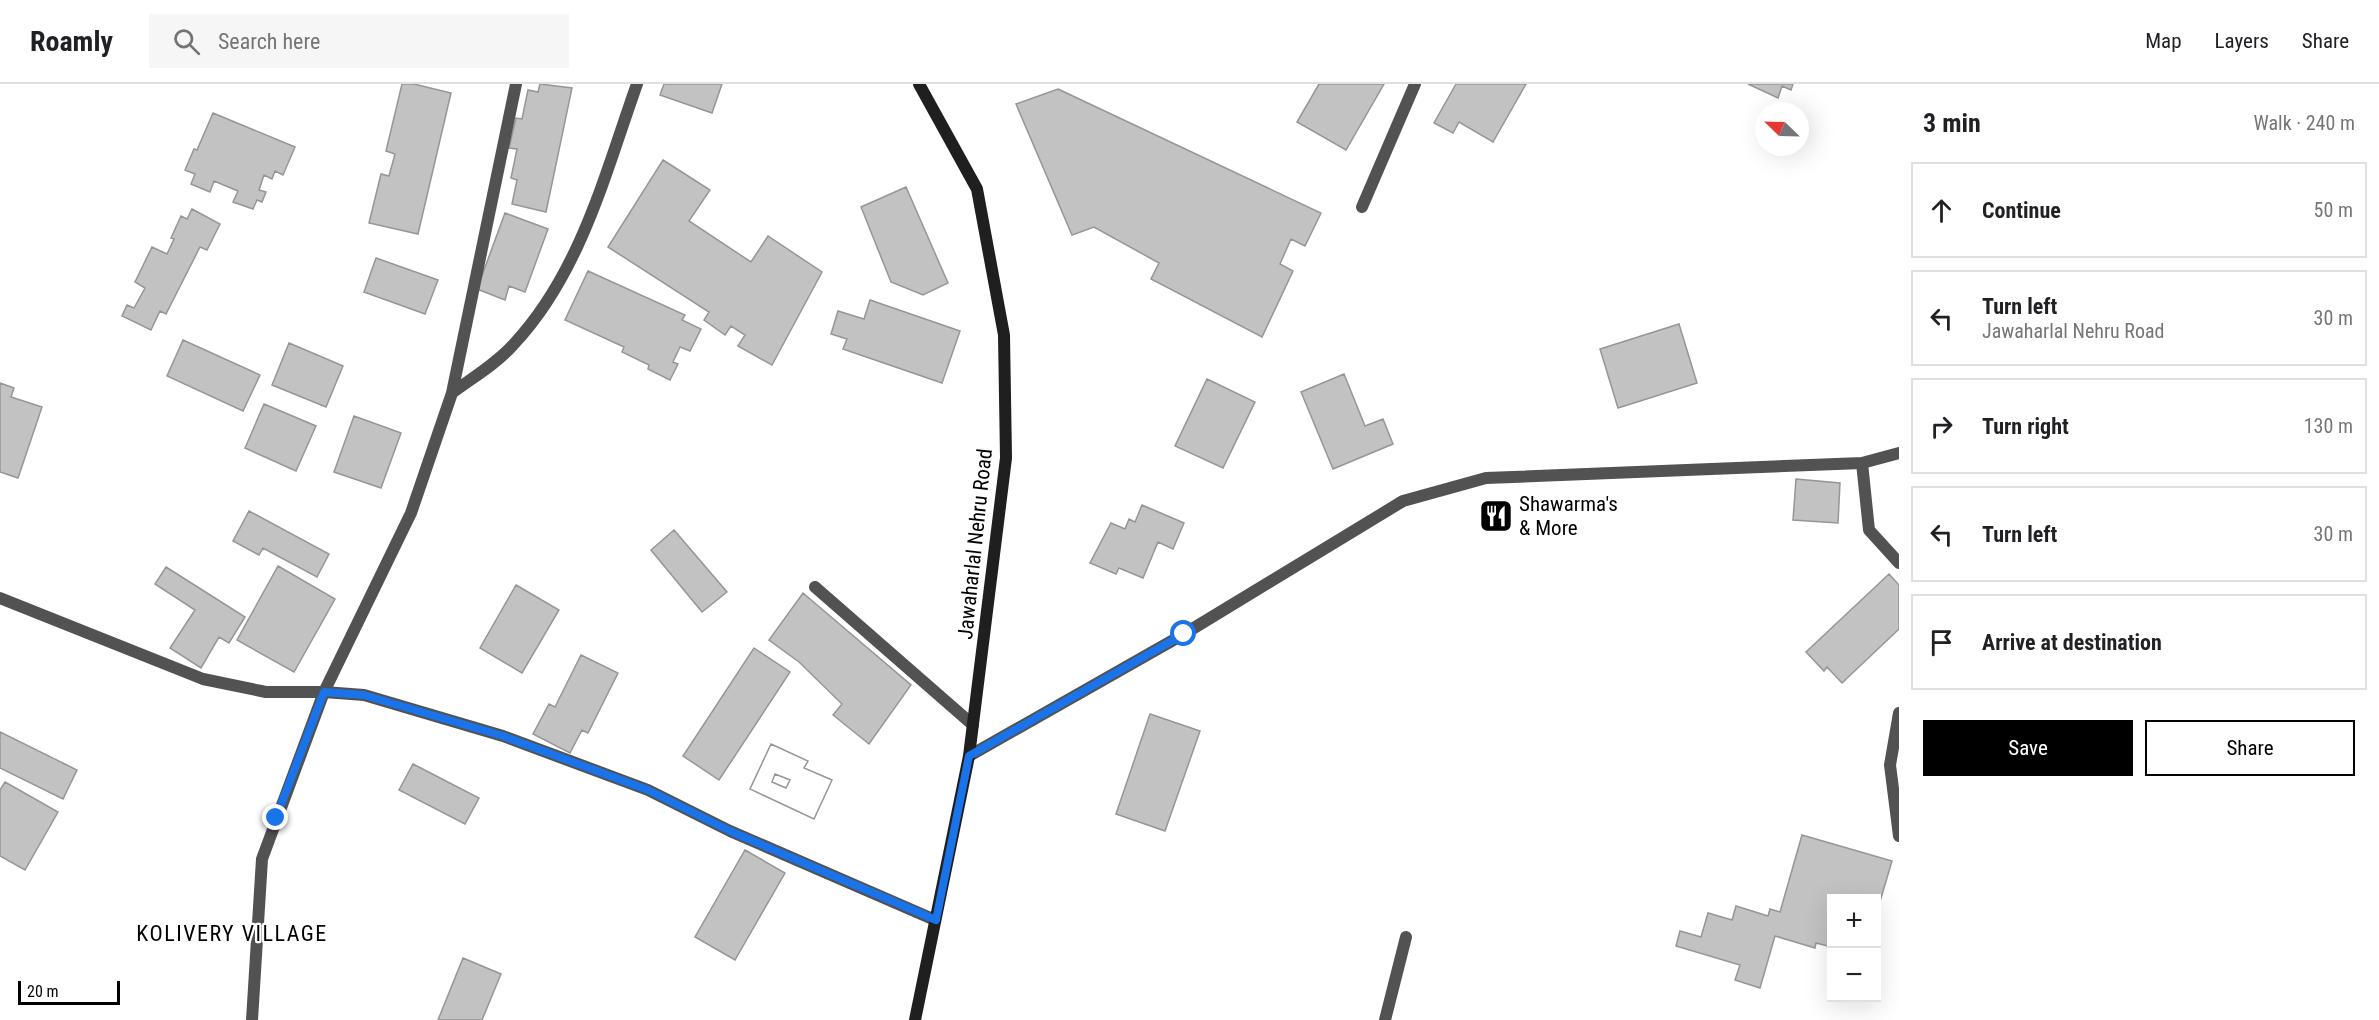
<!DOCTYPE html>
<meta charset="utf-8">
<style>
:root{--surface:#fff;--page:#f6f6f6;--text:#202124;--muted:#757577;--line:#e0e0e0;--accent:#000}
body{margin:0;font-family:"Roboto Condensed",sans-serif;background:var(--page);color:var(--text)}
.controls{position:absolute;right:18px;bottom:18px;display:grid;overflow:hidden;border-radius:0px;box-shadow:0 6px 24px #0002}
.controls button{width:54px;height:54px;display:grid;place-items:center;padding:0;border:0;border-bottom:2px solid var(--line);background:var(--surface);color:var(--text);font:30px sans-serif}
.compass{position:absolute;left:1755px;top:18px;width:54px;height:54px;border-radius:50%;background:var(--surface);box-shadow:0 6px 24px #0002;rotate:293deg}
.scale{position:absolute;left:18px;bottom:15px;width:102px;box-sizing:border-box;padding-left:6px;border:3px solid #000;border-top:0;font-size:16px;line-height:21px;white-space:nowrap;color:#000;-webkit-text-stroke:4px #fff;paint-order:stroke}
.stop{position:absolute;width:18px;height:18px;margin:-14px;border:4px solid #1a73e8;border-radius:50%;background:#fff}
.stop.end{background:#1a73e8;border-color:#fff;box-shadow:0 2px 6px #0008}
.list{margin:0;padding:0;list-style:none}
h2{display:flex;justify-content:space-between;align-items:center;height:78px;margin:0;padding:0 24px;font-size:26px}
h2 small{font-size:20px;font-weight:400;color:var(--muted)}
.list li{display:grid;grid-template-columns:39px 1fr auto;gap:18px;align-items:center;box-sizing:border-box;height:96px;margin:0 12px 12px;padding:0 12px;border:2px solid var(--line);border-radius:0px}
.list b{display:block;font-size:22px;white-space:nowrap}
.list p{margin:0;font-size:20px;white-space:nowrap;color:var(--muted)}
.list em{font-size:20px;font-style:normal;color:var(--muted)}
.actions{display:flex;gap:12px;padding:18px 24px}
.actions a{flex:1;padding:14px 0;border:2px solid var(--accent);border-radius:0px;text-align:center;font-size:21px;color:var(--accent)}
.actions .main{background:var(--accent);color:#fff}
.icon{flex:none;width:33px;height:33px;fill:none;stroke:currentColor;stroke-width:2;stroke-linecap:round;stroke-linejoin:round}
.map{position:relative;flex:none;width:1899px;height:936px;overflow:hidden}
header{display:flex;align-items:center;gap:36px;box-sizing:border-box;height:84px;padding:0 30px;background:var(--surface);border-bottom:2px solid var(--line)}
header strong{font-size:28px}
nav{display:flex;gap:33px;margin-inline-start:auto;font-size:21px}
.search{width:420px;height:54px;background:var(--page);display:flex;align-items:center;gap:15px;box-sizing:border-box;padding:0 21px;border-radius:0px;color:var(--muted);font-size:22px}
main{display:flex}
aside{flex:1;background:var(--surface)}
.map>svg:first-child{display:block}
.building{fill:#c2c2c2;stroke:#969696;stroke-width:1.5;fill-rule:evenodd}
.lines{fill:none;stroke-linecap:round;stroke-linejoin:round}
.lane{stroke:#525252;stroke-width:12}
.street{stroke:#525252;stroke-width:12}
.secondary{stroke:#1f1f1f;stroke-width:12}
.route{stroke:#1a73e8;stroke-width:8}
.labels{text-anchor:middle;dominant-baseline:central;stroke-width:4.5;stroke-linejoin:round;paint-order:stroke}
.poi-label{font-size:21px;fill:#000;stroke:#fff;text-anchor:start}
.street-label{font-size:21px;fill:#000;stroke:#fff}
.neighbourhood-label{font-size:22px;letter-spacing:1.5px;fill:#000;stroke:#fff}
</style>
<header>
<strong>Roamly</strong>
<div class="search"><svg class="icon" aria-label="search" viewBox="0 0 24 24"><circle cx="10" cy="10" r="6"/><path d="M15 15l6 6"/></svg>Search here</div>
<nav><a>Map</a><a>Layers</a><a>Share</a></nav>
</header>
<main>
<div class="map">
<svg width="1899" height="936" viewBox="0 0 1899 936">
<rect width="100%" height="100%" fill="#fff"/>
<!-- building -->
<path class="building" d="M 402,0 L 414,0 L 451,9 L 418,150 L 369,139 L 381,90 L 389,92 L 395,70 L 386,67 Z
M 540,0 L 572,4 L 546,128 L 512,120 L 517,96 L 511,94 L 517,65 L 509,64 L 516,34 L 522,35 L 528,6 L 538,8 Z
M 664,0 L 722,0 L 712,29 L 660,11 Z
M 1319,0 L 1384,0 L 1346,66 L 1297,38 Z
M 1456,0 L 1526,0 L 1493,58 L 1459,38 L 1453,49 L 1434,39 Z
M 1748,0 L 1793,0 L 1791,6 L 1782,2 L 1778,14 Z
M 1058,5 L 1321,129 L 1305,162 L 1291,155 L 1280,180 L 1293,187 L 1262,253 L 1151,195 L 1159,179 L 1094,143 L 1072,151 L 1016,20 Z
M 213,29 L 295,63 L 283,91 L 275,87 L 272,95 L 264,91 L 259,106 L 266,108 L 262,118 L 257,116 L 253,125 L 233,118 L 238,107 L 214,97 L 210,108 L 191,100 L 195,90 L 185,86 L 194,65 L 197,66 Z
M 663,76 L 710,106 L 689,137 L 751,178 L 768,152 L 822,188 L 772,281 L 738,262 L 745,251 L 731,242 L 725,251 L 704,236 L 709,228 L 608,163 Z
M 906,103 L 948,199 L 923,211 L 891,198 L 861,123 Z
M 192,125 L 220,140 L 207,166 L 200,163 L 166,230 L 160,227 L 151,246 L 122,232 L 127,221 L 134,224 L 145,204 L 135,198 L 152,163 L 167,170 L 174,155 L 171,154 L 181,132 L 187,135 Z
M 505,129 L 548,145 L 525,208 L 509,202 L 505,216 L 477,205 Z
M 376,174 L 438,196 L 425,230 L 364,208 Z
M 588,187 L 685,231 L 682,236 L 701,245 L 690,267 L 680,263 L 673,278 L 678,280 L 670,296 L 648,285 L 649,281 L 622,268 L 624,263 L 565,236 Z
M 870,216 L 960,247 L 942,299 L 843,265 L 847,255 L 831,250 L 838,227 L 864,235 Z
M 1679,240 L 1697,299 L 1618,324 L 1600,265 Z
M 183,256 L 260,291 L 243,327 L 167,292 Z
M 289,259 L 343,282 L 326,323 L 272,301 Z
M 1344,290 L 1365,342 L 1383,335 L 1393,360 L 1333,385 L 1301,308 Z
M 1207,295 L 1255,318 L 1223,384 L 1175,362 Z
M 0,299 L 14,304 L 11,313 L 42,323 L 18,394 L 0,388 Z
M 264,320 L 316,342 L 296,387 L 245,364 Z
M 354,332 L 401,349 L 381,404 L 334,388 Z
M 1796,395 L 1840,399 L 1838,439 L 1793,436 Z
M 1142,421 L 1184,439 L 1173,465 L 1158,458 L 1143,494 L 1119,484 L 1116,490 L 1090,479 L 1111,439 L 1125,445 L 1129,435 L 1135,438 Z
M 249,427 L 329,470 L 317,493 L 263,464 L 259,471 L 233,457 Z
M 674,446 L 727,508 L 702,528 L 651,466 Z
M 278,482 L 335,515 L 294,588 L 237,556 Z
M 166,483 L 245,533 L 229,559 L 219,553 L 201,584 L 170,564 L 195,526 L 155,500 Z
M 1889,490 L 1899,501 L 1899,545 L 1842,599 L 1827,583 L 1824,587 L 1806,568 Z
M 516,501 L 559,526 L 522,589 L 480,564 Z
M 803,509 L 911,601 L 869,660 L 833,631 L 842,620 L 799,578 L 769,556 Z
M 754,564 L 790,588 L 719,696 L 683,672 Z
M 581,571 L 618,589 L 588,649 L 582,646 L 570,669 L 533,650 L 549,620 L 555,623 Z
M 1150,630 L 1200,647 L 1165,747 L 1116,730 Z
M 0,648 L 77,686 L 63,715 L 0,684 Z
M 771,660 L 808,677 L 804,684 L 832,696 L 814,735 L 750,705 ZM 775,690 L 790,696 L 786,704 L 772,698 Z
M 771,660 L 808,677 L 804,684 L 832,696 L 814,735 L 750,705 Z
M 413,680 L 479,714 L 465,740 L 399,706 Z
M 775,690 L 790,696 L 786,704 L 772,698 Z
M 5,698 L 58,728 L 25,786 L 0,772 L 0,706 Z
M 1802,751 L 1892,777 L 1876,831 L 1876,814 L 1832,814 L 1832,863 L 1816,859 L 1815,864 L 1775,852 L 1760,904 L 1735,896 L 1740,881 L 1676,862 L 1680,847 L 1701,853 L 1708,829 L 1732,836 L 1736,822 L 1768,832 L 1770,825 L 1780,828 Z
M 745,766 L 785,789 L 735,876 L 695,853 Z
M 463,874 L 501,890 L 482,936 L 438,936 Z"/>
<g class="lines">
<!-- lane -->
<path class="lane" d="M 815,503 L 973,641"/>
<!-- street -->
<path class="street" d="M 1362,123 L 1415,0
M 452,309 C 472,294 496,280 513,261 C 580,190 605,90 637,0
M 1862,379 L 1869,446 L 1899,479
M 0,514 L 203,595 L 266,608 L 324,608 L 364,611 L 503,652 L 648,706 L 730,747 L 935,836
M 1899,629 L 1890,681 L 1899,752
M 969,672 L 1184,550 L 1403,417 L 1486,394 L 1862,379 L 1899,369
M 252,936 L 262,775 L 324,608 L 411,429 L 452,309 L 516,0
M 1385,936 L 1406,853"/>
<!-- secondary -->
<path class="secondary" d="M 915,936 L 969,672 L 1006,374 L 1004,251 L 977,105 L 919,0"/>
</g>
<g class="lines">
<!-- route -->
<path class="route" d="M 276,734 L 324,608 L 364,611 L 503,652 L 648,706 L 730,747 L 936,836 L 969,672 L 1184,550"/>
</g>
<!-- icons -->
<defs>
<symbol id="restaurant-square" viewBox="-11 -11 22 22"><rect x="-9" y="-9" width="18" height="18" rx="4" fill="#000" stroke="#fff"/><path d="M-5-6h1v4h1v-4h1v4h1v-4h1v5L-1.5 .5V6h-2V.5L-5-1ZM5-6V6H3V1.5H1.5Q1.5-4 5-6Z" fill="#fff"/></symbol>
</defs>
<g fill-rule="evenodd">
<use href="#restaurant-square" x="1477" y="413" width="38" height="38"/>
</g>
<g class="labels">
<!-- poi labels -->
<g class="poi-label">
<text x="1519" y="420">Shawarma's<tspan x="1519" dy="24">&amp; More</tspan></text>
</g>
<!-- street labels -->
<g class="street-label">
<text transform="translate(975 460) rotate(-84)">Jawaharlal Nehru Road</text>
</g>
<!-- neighbourhood labels -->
<g class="neighbourhood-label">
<text x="232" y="849">KOLIVERY VILLAGE</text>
</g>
</g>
</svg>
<div class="controls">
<button>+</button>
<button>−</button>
</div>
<svg class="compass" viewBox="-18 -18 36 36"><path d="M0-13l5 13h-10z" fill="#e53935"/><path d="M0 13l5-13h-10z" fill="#757577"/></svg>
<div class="scale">20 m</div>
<div class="stop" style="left:1184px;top:550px"></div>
<div class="stop end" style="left:276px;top:734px"></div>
</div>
<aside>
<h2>3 min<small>Walk · 240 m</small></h2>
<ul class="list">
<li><svg class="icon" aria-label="ahead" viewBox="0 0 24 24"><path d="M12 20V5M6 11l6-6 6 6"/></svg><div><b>Continue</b></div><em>50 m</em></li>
<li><svg class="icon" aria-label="left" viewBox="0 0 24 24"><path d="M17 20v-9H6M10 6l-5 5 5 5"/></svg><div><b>Turn left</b><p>Jawaharlal Nehru Road</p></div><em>30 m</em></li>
<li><svg class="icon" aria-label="right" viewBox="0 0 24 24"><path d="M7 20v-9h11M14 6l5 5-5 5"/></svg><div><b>Turn right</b></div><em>130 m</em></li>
<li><svg class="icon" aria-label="left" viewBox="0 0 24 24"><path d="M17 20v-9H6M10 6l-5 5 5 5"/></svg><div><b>Turn left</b></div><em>30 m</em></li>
<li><svg class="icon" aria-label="arrive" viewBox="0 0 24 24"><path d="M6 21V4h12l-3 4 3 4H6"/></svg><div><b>Arrive at destination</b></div></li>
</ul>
<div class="actions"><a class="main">Save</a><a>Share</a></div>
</aside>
</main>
